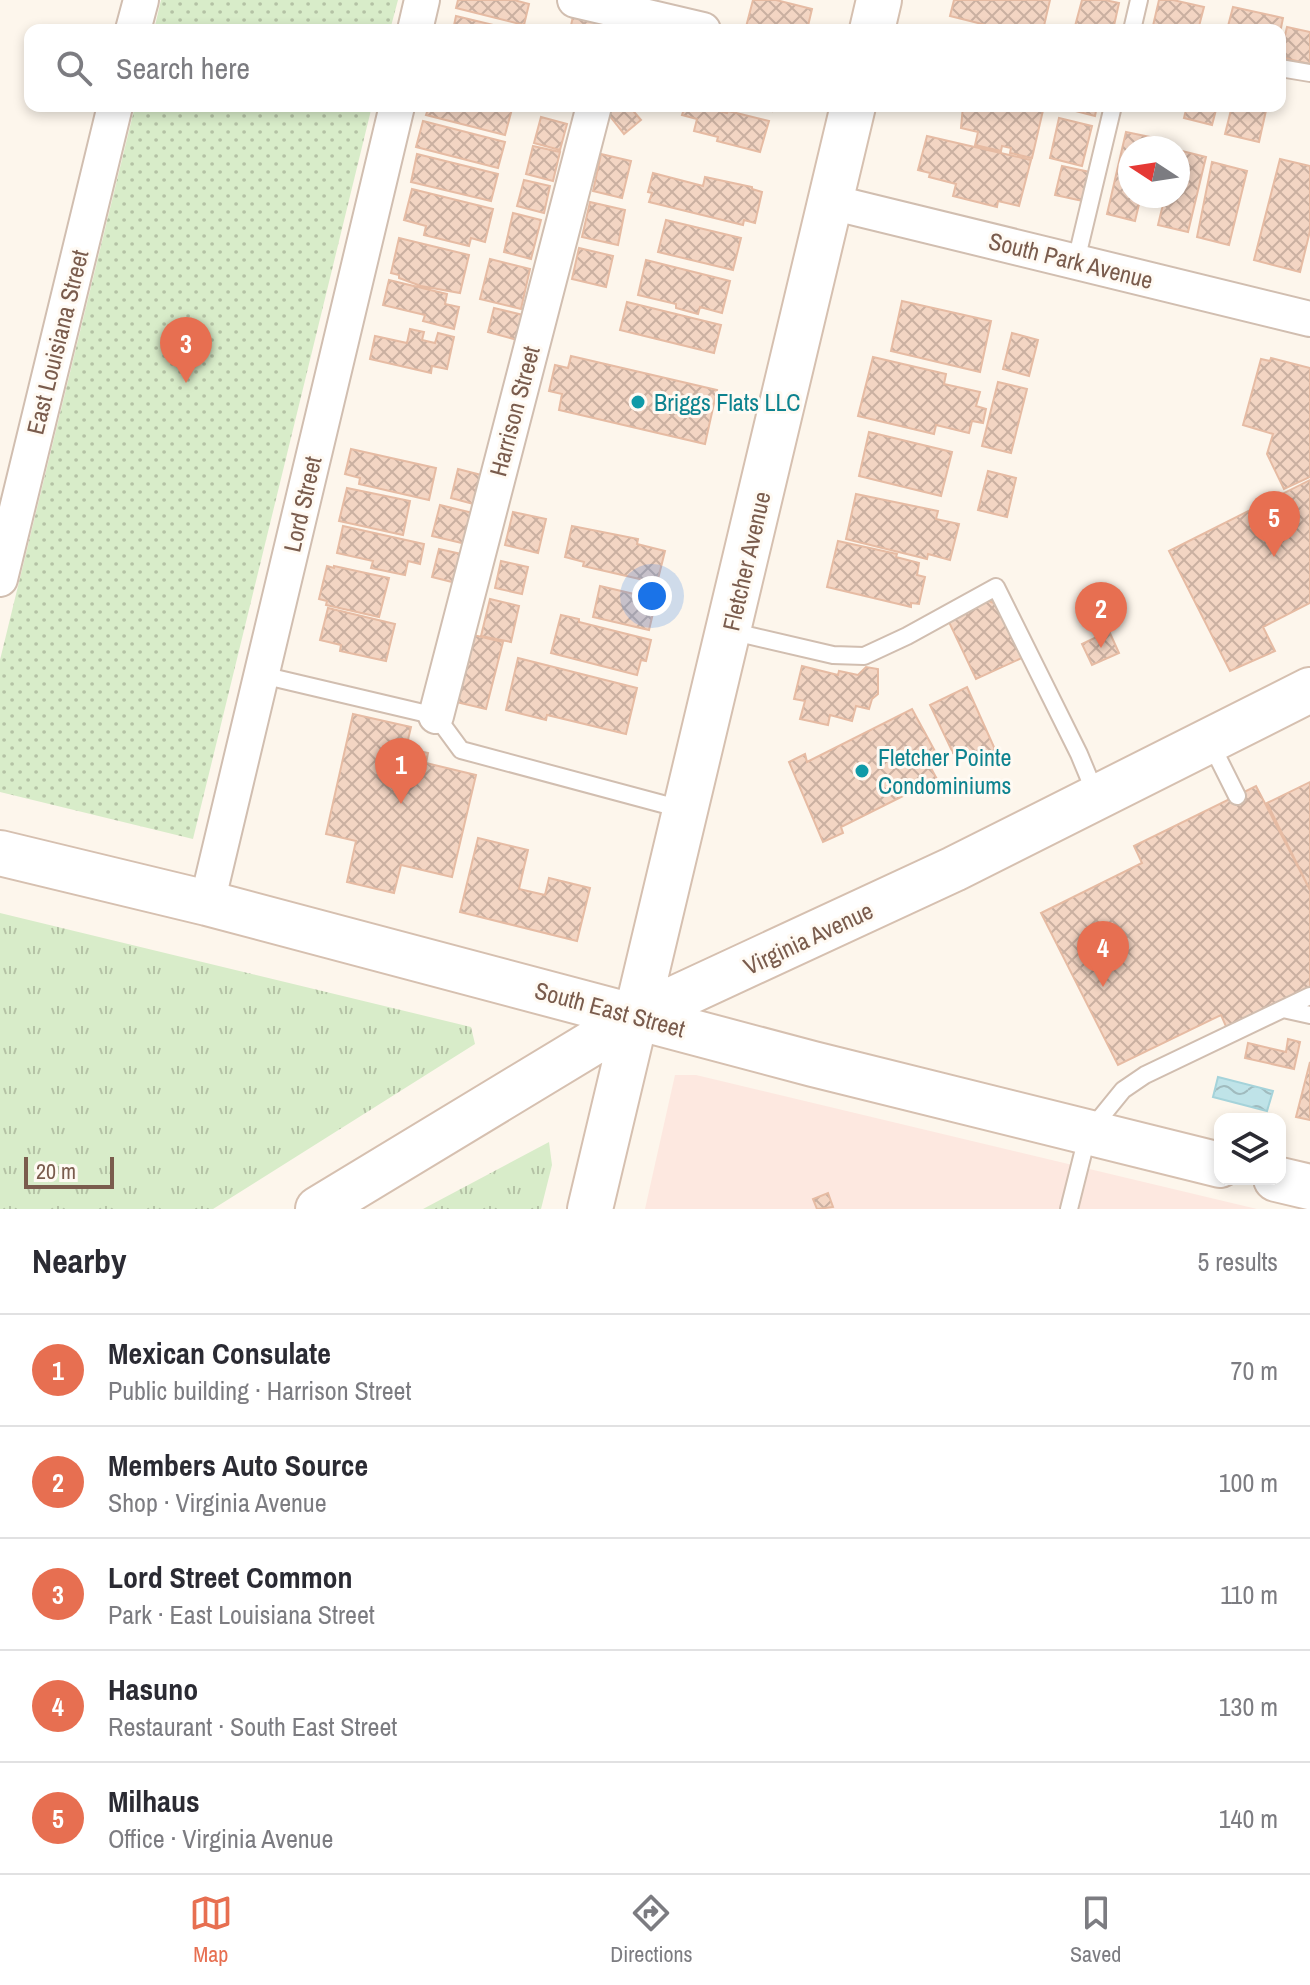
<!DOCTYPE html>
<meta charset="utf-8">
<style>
:root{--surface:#fff;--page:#f7f7f7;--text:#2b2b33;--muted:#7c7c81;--line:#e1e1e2;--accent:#e76f51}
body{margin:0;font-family:"Archivo Narrow",sans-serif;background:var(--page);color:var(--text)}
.controls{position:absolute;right:24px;bottom:24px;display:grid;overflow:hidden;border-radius:16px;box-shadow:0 4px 12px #0003}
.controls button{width:72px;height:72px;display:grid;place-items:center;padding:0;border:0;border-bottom:2px solid var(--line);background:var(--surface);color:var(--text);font:40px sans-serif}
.compass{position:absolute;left:1118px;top:136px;width:72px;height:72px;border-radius:50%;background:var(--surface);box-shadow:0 4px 12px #0003;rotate:282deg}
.scale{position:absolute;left:24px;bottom:20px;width:90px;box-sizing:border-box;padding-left:8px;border:4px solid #7a5c4d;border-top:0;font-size:22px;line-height:28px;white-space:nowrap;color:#7a5c4d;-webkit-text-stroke:6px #fffaf3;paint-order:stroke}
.you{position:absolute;left:652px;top:596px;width:28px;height:28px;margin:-20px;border:6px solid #fff;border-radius:50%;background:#1a73e8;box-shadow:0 0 0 12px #1a73e833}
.badge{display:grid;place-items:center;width:52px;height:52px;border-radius:50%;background:var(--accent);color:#fff;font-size:26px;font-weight:700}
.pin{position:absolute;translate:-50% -66px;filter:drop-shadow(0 2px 4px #0008)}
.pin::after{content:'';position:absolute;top:42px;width:28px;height:24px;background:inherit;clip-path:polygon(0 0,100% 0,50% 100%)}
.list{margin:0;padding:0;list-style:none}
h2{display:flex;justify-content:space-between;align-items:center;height:104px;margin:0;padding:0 32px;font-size:34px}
h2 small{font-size:26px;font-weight:400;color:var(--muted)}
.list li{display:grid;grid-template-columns:52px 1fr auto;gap:24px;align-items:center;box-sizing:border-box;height:112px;padding:0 32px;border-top:2px solid var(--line)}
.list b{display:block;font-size:30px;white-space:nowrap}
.list p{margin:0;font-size:26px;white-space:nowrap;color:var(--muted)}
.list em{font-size:26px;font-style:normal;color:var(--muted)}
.icon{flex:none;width:44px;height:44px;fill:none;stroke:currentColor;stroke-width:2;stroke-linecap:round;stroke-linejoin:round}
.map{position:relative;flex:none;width:1310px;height:1209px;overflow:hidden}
.search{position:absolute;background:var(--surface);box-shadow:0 4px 12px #0003;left:24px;right:24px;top:24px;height:88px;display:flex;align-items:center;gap:20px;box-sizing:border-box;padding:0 28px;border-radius:16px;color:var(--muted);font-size:30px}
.sheet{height:664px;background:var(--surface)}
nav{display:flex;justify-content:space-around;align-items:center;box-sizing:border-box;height:112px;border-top:2px solid var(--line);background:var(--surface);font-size:22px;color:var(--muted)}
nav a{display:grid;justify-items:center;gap:4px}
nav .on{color:var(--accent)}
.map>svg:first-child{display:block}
.commercial{fill:#fde8e0}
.grass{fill:url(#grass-tufts)}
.park{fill:url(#park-dots)}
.water{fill:url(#water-waves);stroke:#a5d3da;stroke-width:2}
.building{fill:url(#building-cross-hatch);stroke:#e6bba3;stroke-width:2}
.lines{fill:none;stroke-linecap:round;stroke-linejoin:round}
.lane-casing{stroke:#d1beb0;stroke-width:20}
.street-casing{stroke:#d1beb0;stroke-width:38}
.secondary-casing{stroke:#d6c0b0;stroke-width:48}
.lane{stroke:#fff;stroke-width:16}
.street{stroke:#fff;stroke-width:34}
.secondary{stroke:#fff;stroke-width:44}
.culture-dot{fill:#0f9aa8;stroke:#fffaf3;stroke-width:3}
.labels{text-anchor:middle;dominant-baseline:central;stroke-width:6;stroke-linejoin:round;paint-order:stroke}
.street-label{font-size:24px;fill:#7a5c4d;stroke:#fffaf3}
.culture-label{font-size:24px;fill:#0d838f;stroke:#fffaf3;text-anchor:start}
</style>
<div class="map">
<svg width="1310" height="1209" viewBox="0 0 1310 1209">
<defs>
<pattern id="grass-tufts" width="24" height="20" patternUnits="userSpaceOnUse" patternTransform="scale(2)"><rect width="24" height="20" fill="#d8ecc9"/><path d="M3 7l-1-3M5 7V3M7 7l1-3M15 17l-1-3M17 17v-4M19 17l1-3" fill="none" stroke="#b4c2a5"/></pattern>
<pattern id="park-dots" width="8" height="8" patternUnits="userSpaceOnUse" patternTransform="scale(2)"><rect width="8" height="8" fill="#d8ecc9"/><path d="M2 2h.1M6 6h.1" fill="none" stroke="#b4c2a5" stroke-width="1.8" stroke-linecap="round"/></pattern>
<pattern id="water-waves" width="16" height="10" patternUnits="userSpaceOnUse" patternTransform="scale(2)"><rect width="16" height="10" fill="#bfe3e8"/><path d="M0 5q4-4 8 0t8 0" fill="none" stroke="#a0bbbe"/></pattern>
<pattern id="building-cross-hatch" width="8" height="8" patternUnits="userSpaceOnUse" patternTransform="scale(2)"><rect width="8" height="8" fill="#f3d5c3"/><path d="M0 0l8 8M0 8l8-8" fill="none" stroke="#cab0a1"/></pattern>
</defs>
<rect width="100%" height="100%" fill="#fdf6ec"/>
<!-- commercial -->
<path class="commercial" d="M 675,1075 L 696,1075 L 1257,1209 L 645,1209 Z"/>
<!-- grass -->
<path class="grass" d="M 0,913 L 471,1027 L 475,1044 L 213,1209 L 0,1209 Z
M 549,1142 L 552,1165 L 541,1209 L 423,1209 Z"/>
<!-- park -->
<path class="park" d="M 161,0 L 398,0 L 390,30 L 154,30 Z
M 135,106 L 372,106 L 193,839 L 0,792 L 0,660 Z"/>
<!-- water -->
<path class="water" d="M 1218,1077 L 1273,1091 L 1267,1111 L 1213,1097 Z"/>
<!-- building -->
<path class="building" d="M 458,0 L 514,0 L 529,4 L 524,25 L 456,8 Z
M 753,0 L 776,0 L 812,9 L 807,30 L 758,30 L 746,27 Z
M 954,0 L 1050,0 L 1043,30 L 1006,30 L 950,16 Z
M 1082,0 L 1105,0 L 1119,3 L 1113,30 L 1074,30 Z
M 1159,0 L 1173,0 L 1204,7 L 1198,30 L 1152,30 Z
M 1233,7 L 1283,18 L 1280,33 L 1280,30 L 1227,30 Z
M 574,12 L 606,20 L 603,30 L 570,30 Z
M 456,16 L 514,30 L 453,30 Z
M 1287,27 L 1310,32 L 1310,64 L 1280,57 Z
M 429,106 L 499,106 L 512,109 L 505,135 L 426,115 Z
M 610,106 L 629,106 L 641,120 L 624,134 L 605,110 Z
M 685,106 L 698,106 L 727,113 L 728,111 L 769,121 L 760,152 L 717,141 L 718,137 L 694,131 L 697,119 L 682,115 Z
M 748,106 L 781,106 L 780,110 L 772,108 L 772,111 Z
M 963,106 L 1044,106 L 1032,158 L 1010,153 L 1011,148 L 1002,146 L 1001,151 L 975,145 L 978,132 L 961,128 Z
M 1056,106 L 1097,106 L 1095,116 Z
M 1187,106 L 1217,106 L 1212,125 L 1184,118 Z
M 1232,106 L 1267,106 L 1259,142 L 1225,134 Z
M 541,117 L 567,124 L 560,150 L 534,143 Z
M 1059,118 L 1092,126 L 1082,166 L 1050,158 Z
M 423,121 L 505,142 L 498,168 L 416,147 Z
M 1126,132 L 1155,138 L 1152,148 L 1130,148 L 1130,196 L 1141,196 L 1135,221 L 1107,214 Z
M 927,136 L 1031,160 L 1019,206 L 998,201 L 997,207 L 953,196 L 956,184 L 929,177 L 930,173 L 918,170 Z
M 533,146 L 560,152 L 553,181 L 526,174 Z
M 1178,150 L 1206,157 L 1188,232 L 1158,225 L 1165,196 L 1178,196 Z
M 417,154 L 498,174 L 491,201 L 411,182 Z
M 601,154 L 631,161 L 622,198 L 593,191 Z
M 1280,159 L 1310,166 L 1310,231 L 1300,272 L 1254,260 Z
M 1212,162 L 1247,171 L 1229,245 L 1197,237 Z
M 1062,166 L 1090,172 L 1083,201 L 1055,195 Z
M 653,173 L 703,186 L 705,177 L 752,187 L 752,189 L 762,192 L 755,223 L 744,220 L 743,225 L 649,202 L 652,193 L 648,192 Z
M 524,180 L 550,186 L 544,213 L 517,206 Z
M 412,189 L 493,209 L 485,242 L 471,238 L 469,246 L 424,235 L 426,226 L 404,220 Z
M 590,202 L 625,210 L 618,245 L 582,237 Z
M 513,213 L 541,220 L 531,259 L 504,252 Z
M 666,220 L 741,238 L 733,270 L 658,252 Z
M 399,238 L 469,255 L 460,293 L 421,286 L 399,278 L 399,275 L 391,273 Z
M 579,248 L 613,256 L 606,287 L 572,279 Z
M 490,259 L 530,269 L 521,309 L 480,299 Z
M 646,260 L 730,281 L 722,313 L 700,307 L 698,314 L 676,308 L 676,304 L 638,295 Z
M 389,280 L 447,294 L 445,304 L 459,307 L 454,329 L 423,321 L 425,315 L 383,305 Z
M 902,301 L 991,321 L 980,372 L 891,351 Z
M 627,302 L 721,325 L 714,353 L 620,330 Z
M 494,308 L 523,315 L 517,340 L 488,332 Z
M 410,329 L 424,332 L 422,340 L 435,343 L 438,333 L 454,337 L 447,369 L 432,366 L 431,373 L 370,359 L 375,336 L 407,343 Z
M 1012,333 L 1038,340 L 1029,376 L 1003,369 Z
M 571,356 L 717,390 L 705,444 L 559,410 L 562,394 L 549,391 L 555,365 L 568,368 Z
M 873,357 L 946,374 L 944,384 L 980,392 L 976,406 L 986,409 L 983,423 L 972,421 L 969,433 L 936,425 L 934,434 L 858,416 Z
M 1271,358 L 1310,368 L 1310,477 L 1284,489 L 1267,454 L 1273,434 L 1243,425 L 1261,359 L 1270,361 Z
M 998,382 L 1027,389 L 1011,453 L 982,446 Z
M 869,432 L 952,452 L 941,496 L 859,476 Z
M 351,449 L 436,468 L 429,500 L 359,484 L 360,478 L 345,474 Z
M 458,469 L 489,477 L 481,506 L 451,498 Z
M 988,471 L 1016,478 L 1007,517 L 978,510 Z
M 1310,480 L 1310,603 L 1263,627 L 1275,651 L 1230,671 L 1169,551 Z
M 347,488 L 410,501 L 403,535 L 339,521 Z
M 856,494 L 938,511 L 936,519 L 959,524 L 950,560 L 928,554 L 927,559 L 846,539 Z
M 440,505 L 473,513 L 466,544 L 432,536 Z
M 513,512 L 546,519 L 538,553 L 505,545 Z
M 343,526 L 424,544 L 420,564 L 408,561 L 405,575 L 371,568 L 373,561 L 337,553 Z
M 572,526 L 638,539 L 637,544 L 665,551 L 657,583 L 583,566 L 584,562 L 565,557 Z
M 838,541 L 897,554 L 896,557 L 919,563 L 917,575 L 925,577 L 919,604 L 911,603 L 911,607 L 827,587 Z
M 439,549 L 466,555 L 460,584 L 432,577 Z
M 501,561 L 528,567 L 522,594 L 495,588 Z
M 327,566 L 334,568 L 334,566 L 389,578 L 379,617 L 326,605 L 327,601 L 319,599 Z
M 600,586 L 647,597 L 644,607 L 654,609 L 649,630 L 593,617 Z
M 490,599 L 519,606 L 511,642 L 481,636 Z
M 986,600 L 999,605 L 1024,657 L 976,679 L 948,620 Z
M 328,608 L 395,624 L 386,661 L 340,651 L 341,645 L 320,640 Z
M 561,615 L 579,619 L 579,622 L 651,640 L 646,661 L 641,660 L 637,675 L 551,653 Z
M 1109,631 L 1119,653 L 1092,665 L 1082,644 Z
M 469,634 L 503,642 L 486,709 L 452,701 Z
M 518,658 L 637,688 L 626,734 L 547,715 L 546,720 L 506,710 Z
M 802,666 L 838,675 L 839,671 L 858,675 L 866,667 L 878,669 L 878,694 L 872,699 L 869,709 L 856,706 L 852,721 L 830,715 L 828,725 L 800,719 L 805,701 L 794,699 Z
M 967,687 L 998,756 L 973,768 L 963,749 L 953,753 L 930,705 Z
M 912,709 L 937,755 L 927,761 L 937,779 L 841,827 L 843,833 L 823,842 L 789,762 L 805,754 L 807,762 Z
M 353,714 L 411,727 L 406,748 L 428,753 L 426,763 L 476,775 L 452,877 L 401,865 L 394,893 L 347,882 L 356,841 L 326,834 Z
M 1310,782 L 1310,890 L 1267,803 Z
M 1256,786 L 1310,890 L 1310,990 L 1228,1031 L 1221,1015 L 1118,1065 L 1041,913 L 1142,863 L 1134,846 Z
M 478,838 L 528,850 L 519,889 L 545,895 L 549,878 L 590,888 L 577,941 L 460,912 Z
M 1288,1039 L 1300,1042 L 1294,1069 L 1245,1058 L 1248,1043 L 1286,1052 Z
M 1310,1062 L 1310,1120 L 1296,1117 Z
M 828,1193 L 833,1207 L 817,1209 L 813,1199 Z"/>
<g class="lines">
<defs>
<path id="lane" d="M 1132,30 L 1139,0
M 1280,68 L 1310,73
M 1076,261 L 1113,106
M 730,631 L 833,655 L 864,656 L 907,636 L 996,587 L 1079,754 L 1096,795
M 262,675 L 436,716 L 461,750 L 685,810
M 1210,742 L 1237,796
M 1283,1009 L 1310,1015
M 1069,1209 L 1088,1133 L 1123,1090 L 1145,1075 L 1310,996"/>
<path id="street" d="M 575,0 L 703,30
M 133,30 L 141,0
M 415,30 L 422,0
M 831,202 L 1310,319
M 0,579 L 115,106
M 436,716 L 594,106
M 207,903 L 397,106"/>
<path id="secondary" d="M 872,30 L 879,0
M 0,853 L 207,903 L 813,1064 L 1220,1165
M 1276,1179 L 1310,1187
M 318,1209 L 637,1016 L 954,869 L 1310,690
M 590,1209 L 853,106"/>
</defs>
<!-- lane casing -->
<use href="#lane" class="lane-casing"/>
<!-- street casing -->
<use href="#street" class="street-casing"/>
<!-- secondary casing -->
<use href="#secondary" class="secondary-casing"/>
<!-- lane -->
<use href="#lane" class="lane"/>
<!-- street -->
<use href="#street" class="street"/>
<!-- secondary -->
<use href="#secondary" class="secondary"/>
</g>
<!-- markers -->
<g class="culture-dot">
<circle cx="638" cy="402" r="8"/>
<circle cx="862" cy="771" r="8"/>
</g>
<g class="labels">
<!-- street labels -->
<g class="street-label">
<text transform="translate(1071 260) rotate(14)">South Park Avenue</text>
<text transform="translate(57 342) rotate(-76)">East Louisiana Street</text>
<text transform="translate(514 411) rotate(-75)">Harrison Street</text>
<text transform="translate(302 504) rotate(-77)">Lord Street</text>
<text transform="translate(746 561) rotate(-77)">Fletcher Avenue</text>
<text transform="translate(808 938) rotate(-25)">Virginia Avenue</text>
<text transform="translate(610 1009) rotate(15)">South East Street</text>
</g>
<!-- culture labels -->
<g class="culture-label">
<text x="654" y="402">Briggs Flats LLC</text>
<text x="878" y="757">Fletcher Pointe<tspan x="878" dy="28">Condominiums</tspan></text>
</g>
</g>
</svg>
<div class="controls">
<button><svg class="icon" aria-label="layers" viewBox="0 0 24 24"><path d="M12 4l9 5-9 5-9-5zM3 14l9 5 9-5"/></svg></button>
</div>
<svg class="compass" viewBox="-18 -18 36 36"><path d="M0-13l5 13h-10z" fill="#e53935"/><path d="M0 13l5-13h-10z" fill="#7c7c81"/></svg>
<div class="scale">20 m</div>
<div class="you"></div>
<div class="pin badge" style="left:401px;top:804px">1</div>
<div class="pin badge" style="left:1101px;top:648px">2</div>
<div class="pin badge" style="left:186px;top:383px">3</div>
<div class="pin badge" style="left:1103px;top:987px">4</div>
<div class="pin badge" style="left:1274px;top:557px">5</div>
<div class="search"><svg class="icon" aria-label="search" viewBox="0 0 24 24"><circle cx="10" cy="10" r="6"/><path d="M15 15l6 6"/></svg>Search here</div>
</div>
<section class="sheet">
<h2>Nearby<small>5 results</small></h2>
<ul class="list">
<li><span class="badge">1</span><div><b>Mexican Consulate</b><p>Public building · Harrison Street</p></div><em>70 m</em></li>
<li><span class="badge">2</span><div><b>Members Auto Source</b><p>Shop · Virginia Avenue</p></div><em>100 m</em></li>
<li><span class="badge">3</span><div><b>Lord Street Common</b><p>Park · East Louisiana Street</p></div><em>110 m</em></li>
<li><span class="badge">4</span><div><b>Hasuno</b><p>Restaurant · South East Street</p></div><em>130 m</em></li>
<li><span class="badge">5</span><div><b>Milhaus</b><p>Office · Virginia Avenue</p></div><em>140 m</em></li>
</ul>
</section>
<nav>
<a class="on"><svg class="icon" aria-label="map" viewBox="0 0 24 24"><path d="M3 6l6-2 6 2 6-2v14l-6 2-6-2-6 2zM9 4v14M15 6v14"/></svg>Map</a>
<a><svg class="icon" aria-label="directions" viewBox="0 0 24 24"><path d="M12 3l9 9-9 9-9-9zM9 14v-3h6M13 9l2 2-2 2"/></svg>Directions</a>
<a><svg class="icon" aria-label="saved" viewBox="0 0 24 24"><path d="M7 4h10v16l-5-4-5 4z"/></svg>Saved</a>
</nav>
